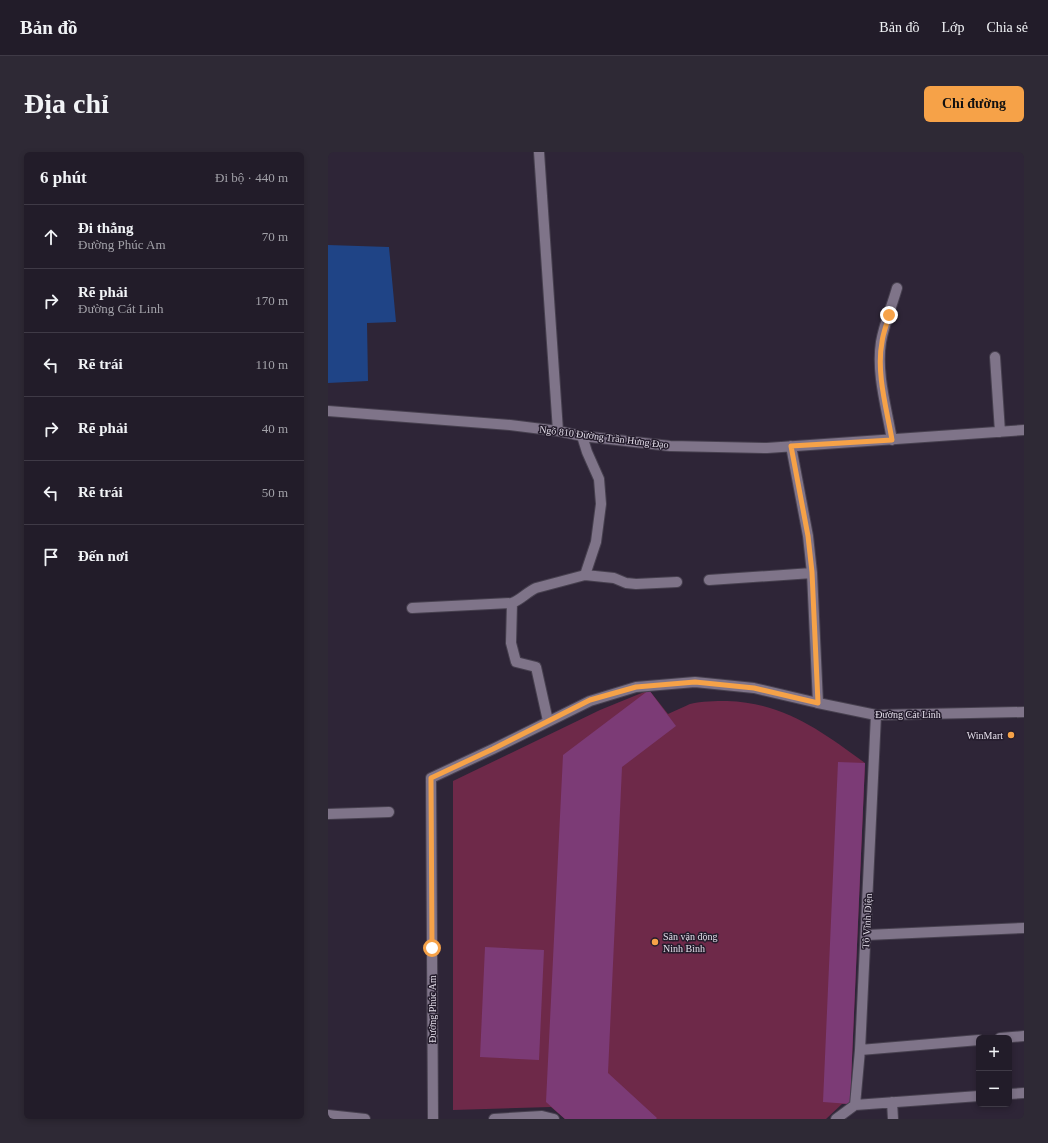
<!DOCTYPE html>
<html lang="vi">
<meta charset="utf-8">
<style>
:root{--surface:#221c29;--page:#2e2935;--text:#f1f3f6;--muted:#a2a1a8;--line:#3f3a46;--accent:#f6a248}
body{margin:0;font-family:Georgia,serif;background:var(--page);color:var(--text)}
.controls{position:absolute;right:12px;bottom:12px;display:grid;overflow:hidden;border-radius:6px;box-shadow:0 2px 6px #0003}
.controls button{width:36px;height:36px;display:grid;place-items:center;padding:0;border:0;border-bottom:1px solid var(--line);background:var(--surface);color:var(--text);font:20px sans-serif}
.stop{position:absolute;width:12px;height:12px;margin:-9px;border:3px solid #f6a248;border-radius:50%;background:#fff}
.stop.end{background:#f6a248;border-color:#fff;box-shadow:0 1px 4px #0008}
.list{margin:0;padding:0;list-style:none}
h2{display:flex;justify-content:space-between;align-items:center;height:52px;margin:0;padding:0 16px;font-size:17px}
h2 small{font-size:13px;font-weight:400;color:var(--muted)}
.list li{display:grid;grid-template-columns:26px 1fr auto;gap:12px;align-items:center;box-sizing:border-box;height:64px;padding:0 16px;border-top:1px solid var(--line)}
.list b{display:block;font-size:15px;white-space:nowrap}
.list p{margin:0;font-size:13px;white-space:nowrap;color:var(--muted)}
.list em{font-size:13px;font-style:normal;color:var(--muted)}
.icon{flex:none;width:22px;height:22px;fill:none;stroke:currentColor;stroke-width:2;stroke-linecap:round;stroke-linejoin:round}
.map{position:relative;flex:none;width:696px;height:967px;overflow:hidden;border-radius:6px}
header{display:flex;align-items:center;gap:24px;box-sizing:border-box;height:56px;padding:0 20px;background:var(--surface);border-bottom:1px solid var(--line)}
header strong{font-size:19px}
nav{display:flex;gap:22px;margin-inline-start:auto;font-size:14px}
.intro{display:flex;align-items:center;justify-content:space-between;box-sizing:border-box;height:96px;padding:0 24px}
h1{margin:0;font-size:28px}
.button{padding:10px 18px;border-radius:6px;background:var(--accent);color:#111;font-size:14px;font-weight:700}
main{display:flex;gap:24px;padding:0 24px}
aside{flex:1;background:var(--surface);border-radius:6px;box-shadow:0 2px 6px #0003}
.map>svg:first-child{display:block}
.green{fill:#6e2949}
.water{fill:#1f4486}
.building{fill:#7c3b76}
.lines{fill:none;stroke-linecap:round;stroke-linejoin:round}
.minor-casing{stroke:#47404f;stroke-width:12}
.tertiary-casing{stroke:#47404f;stroke-width:12}
.minor{stroke:#7f7489;stroke-width:10}
.tertiary{stroke:#7f7489;stroke-width:10}
.route{stroke:#f6a248;stroke-width:5}
.poi-dot{fill:#f6a248;stroke:#241c2c;stroke-width:1.5}
.labels{text-anchor:middle;dominant-baseline:central;stroke-width:3;stroke-linejoin:round;paint-order:stroke}
.street-label{font-size:10px;fill:#e3dde9;stroke:#241c2c}
.poi-label{font-size:10px;fill:#e3dde9;stroke:#241c2c;text-anchor:end}
</style>
<header>
<strong>Bản đồ</strong>
<nav><a>Bản đồ</a><a>Lớp</a><a>Chia sẻ</a></nav>
</header>
<div class="intro"><h1>Địa chỉ</h1><a class="button">Chỉ đường</a></div>
<main>
<aside>
<h2>6 phút<small>Đi bộ · 440 m</small></h2>
<ul class="list">
<li><svg class="icon" aria-label="ahead" viewBox="0 0 24 24"><path d="M12 20V5M6 11l6-6 6 6"/></svg><div><b>Đi thẳng</b><p>Đường Phúc Am</p></div><em>70 m</em></li>
<li><svg class="icon" aria-label="right" viewBox="0 0 24 24"><path d="M7 20v-9h11M14 6l5 5-5 5"/></svg><div><b>Rẽ phải</b><p>Đường Cát Linh</p></div><em>170 m</em></li>
<li><svg class="icon" aria-label="left" viewBox="0 0 24 24"><path d="M17 20v-9H6M10 6l-5 5 5 5"/></svg><div><b>Rẽ trái</b></div><em>110 m</em></li>
<li><svg class="icon" aria-label="right" viewBox="0 0 24 24"><path d="M7 20v-9h11M14 6l5 5-5 5"/></svg><div><b>Rẽ phải</b></div><em>40 m</em></li>
<li><svg class="icon" aria-label="left" viewBox="0 0 24 24"><path d="M17 20v-9H6M10 6l-5 5 5 5"/></svg><div><b>Rẽ trái</b></div><em>50 m</em></li>
<li><svg class="icon" aria-label="arrive" viewBox="0 0 24 24"><path d="M6 21V4h12l-3 4 3 4H6"/></svg><div><b>Đến nơi</b></div></li>
</ul>
</aside>
<div class="map">
<svg width="696" height="967" viewBox="0 0 696 967">
<rect width="100%" height="100%" fill="#2e2537"/>
<!-- green -->
<path class="green" d="M 321,538 L 340,562 C 347,559 355,555 362,552 C 374,549 387,549 399,549 C 456,551 493,579 537,611 L 522,952 L 514,952 L 498,967 L 237,967 L 223,955 L 125,958 L 125,629 L 272,558 Z"/>
<!-- water -->
<path class="water" d="M 0,93 L 61,95 L 68,170 L 39,171 L 40,229 L 0,231 Z"/>
<!-- building -->
<path class="building" d="M 321,538 L 348,574 L 294,615 L 280,921 L 329,966 L 328,967 L 237,967 L 218,950 L 235,603 Z
M 510,610 L 537,611 L 522,952 L 495,950 Z
M 157,795 L 216,798 L 211,908 L 152,905 Z"/>
<g class="lines">
<defs>
<path id="minor" d="M 211,0 L 230,279
M 667,205 L 672,280
M 0,259 L 182,273 L 230,279 L 254,284 L 342,294 L 439,296 L 696,278
M 254,284 L 259,300 L 271,327 L 273,352 L 268,390 L 257,423
M 564,288 C 559,257 548,222 553,190 C 556,172 564,154 569,136
M 463,294 L 480,384 L 484,421 L 490,551
M 381,428 L 484,421
M 184,451 L 183,491 L 188,510 L 208,515 L 220,569
M 84,456 L 184,451 C 194,447 199,440 208,436 L 257,423 L 286,426 L 298,431 L 308,432 L 349,430
M 0,662 L 61,660
M 539,783 L 696,776
M 672,886 L 696,884
M 532,898 L 651,888
M 681,942 L 696,941
M 564,950 L 565,967
M 527,953 L 651,944
M 0,963 L 37,967
M 166,967 L 214,964 L 226,967
M 508,967 L 527,953 L 532,898 L 548,563"/>
<path id="tertiary" d="M 105,967 L 103,626 L 165,597 L 262,549 L 308,535 L 367,530 L 426,536 L 490,551 L 548,563 L 696,560"/>
</defs>
<!-- minor casing -->
<use href="#minor" class="minor-casing"/>
<!-- tertiary casing -->
<use href="#tertiary" class="tertiary-casing"/>
<!-- minor -->
<use href="#minor" class="minor"/>
<!-- tertiary -->
<use href="#tertiary" class="tertiary"/>
</g>
<g class="lines">
<!-- route -->
<path class="route" d="M 104,796 L 103,626 L 165,597 L 262,548 L 308,535 L 367,530 L 426,536 L 490,551 L 484,420 L 480,384 L 463,294 L 564,288 C 559,258 548,221 554,190 C 555,181 559,172 561,163"/>
</g>
<!-- markers -->
<g class="poi-dot">
<circle cx="683" cy="583" r="4"/>
<circle cx="327" cy="790" r="4"/>
</g>
<g class="labels">
<!-- street labels -->
<g class="street-label">
<text transform="translate(276 285) rotate(7)">Ngõ 810 Đường Trần Hưng Đạo</text>
<text x="580" y="562">Đường Cát Linh</text>
<text transform="translate(539 769) rotate(-87)">Tô Vĩnh Diện</text>
<text transform="translate(104 857) rotate(-90)">Đường Phúc Am</text>
</g>
<!-- poi labels -->
<g class="poi-label">
<text x="675" y="583">WinMart</text>
<text x="335" y="784" text-anchor="start">Sân vận động<tspan x="335" dy="12">Ninh Bình</tspan></text>
</g>
</g>
</svg>
<div class="controls">
<button>+</button>
<button>−</button>
</div>
<div class="stop" style="left:104px;top:796px"></div>
<div class="stop end" style="left:561px;top:163px"></div>
</div>
</main>
